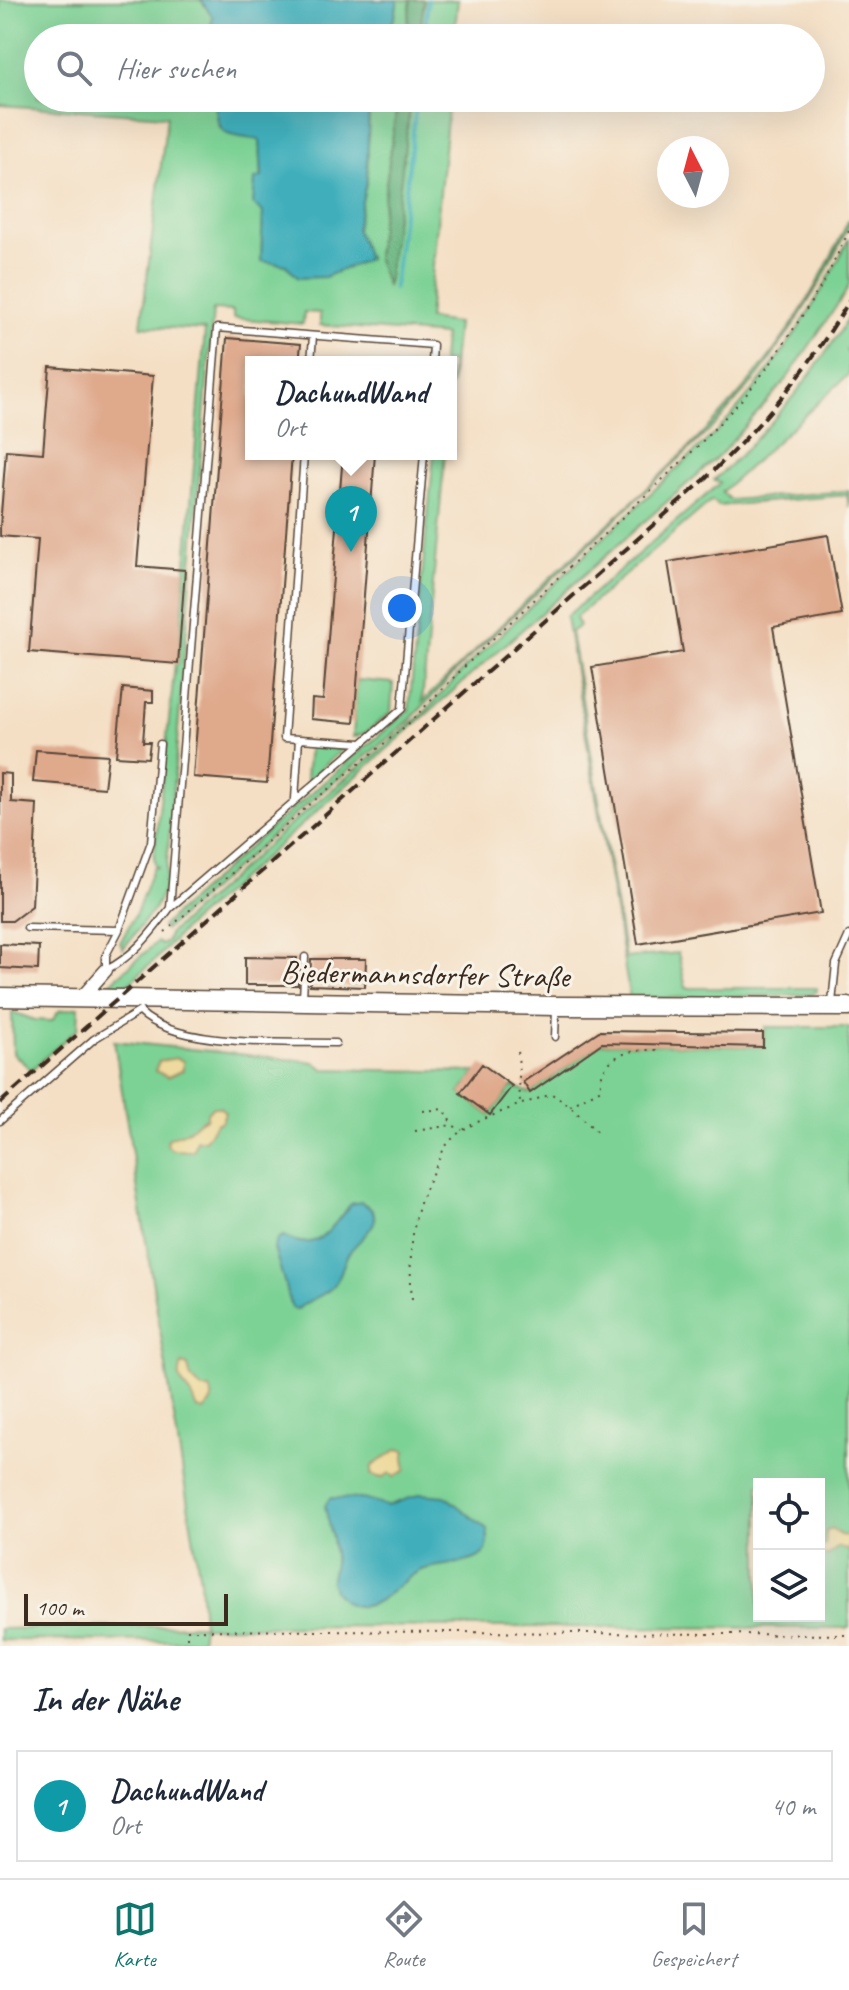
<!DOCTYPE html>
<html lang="de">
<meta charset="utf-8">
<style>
:root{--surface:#fff;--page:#f2f2f3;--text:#1f2937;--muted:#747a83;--line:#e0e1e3;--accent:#0f766e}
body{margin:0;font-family:Caveat,sans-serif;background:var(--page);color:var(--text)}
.controls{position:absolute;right:24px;bottom:24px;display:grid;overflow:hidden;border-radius:0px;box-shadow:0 8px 32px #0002}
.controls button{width:72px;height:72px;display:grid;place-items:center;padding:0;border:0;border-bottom:2px solid var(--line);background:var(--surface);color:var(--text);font:40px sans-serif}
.compass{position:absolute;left:657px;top:136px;width:72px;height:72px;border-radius:50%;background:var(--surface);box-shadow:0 8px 32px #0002;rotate:354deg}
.scale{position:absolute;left:24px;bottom:20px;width:204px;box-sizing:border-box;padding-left:8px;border:4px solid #3b2a1e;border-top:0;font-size:22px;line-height:28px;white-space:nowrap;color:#3b2a1e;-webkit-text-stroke:6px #f7f3e8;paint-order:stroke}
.you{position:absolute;left:402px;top:608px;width:28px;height:28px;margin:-20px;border:6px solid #fff;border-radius:50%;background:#1a73e8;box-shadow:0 0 0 12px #1a73e833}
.badge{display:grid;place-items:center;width:52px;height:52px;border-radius:50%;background:var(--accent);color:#fff;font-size:26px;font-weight:700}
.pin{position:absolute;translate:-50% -66px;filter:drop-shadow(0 2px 4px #0008)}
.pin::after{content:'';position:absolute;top:42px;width:28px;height:24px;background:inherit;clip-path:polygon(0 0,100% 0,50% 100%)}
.popup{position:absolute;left:245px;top:356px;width:212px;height:104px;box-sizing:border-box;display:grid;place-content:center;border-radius:0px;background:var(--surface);filter:drop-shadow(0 2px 6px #0005);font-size:26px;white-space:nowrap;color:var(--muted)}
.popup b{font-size:30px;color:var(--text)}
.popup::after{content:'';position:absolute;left:50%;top:100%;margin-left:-16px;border:16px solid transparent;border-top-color:var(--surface)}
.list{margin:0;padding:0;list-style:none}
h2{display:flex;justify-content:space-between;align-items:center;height:104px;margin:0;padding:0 32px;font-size:34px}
h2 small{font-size:26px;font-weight:400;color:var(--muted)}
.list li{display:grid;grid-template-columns:52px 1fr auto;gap:24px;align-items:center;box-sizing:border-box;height:112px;margin:0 16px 16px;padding:0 16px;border:2px solid var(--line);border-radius:0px}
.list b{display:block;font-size:30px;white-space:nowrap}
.list p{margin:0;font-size:26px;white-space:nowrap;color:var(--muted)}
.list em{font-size:26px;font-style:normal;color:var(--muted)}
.icon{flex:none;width:44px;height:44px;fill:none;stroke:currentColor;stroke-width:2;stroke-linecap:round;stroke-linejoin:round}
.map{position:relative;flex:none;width:849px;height:1646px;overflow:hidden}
.search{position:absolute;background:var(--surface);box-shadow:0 8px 32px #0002;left:24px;right:24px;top:24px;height:88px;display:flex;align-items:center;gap:20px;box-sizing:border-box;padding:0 28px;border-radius:44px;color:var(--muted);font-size:30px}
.sheet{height:232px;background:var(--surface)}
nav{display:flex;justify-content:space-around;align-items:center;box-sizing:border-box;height:112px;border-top:2px solid var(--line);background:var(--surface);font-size:22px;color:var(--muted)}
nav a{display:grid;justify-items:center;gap:4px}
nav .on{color:var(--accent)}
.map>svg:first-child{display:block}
.green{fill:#7cd194;stroke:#5c7e59;stroke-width:2;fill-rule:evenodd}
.forest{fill:#65b37e;stroke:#506e4e;stroke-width:2}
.sand{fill:#eeda9e;stroke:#94825e;stroke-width:2}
.water{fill:#3fafbb;stroke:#3d6c6c;stroke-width:2}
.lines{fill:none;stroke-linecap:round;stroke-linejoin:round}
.stream{stroke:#3fafbb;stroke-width:4}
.building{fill:#dfa98c}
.lane-casing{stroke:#574537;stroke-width:9}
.street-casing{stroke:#574537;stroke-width:15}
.primary-casing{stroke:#574537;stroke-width:21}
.path{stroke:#574537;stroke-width:2;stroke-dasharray:2 6;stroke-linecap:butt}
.lane{stroke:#fff;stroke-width:6}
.street{stroke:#fff;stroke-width:12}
.primary{stroke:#fff;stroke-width:18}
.rail{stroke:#3b2a1e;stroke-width:4;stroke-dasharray:12 6;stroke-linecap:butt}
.labels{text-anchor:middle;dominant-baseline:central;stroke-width:6;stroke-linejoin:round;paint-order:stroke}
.street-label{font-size:32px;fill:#3b2a1e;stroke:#f7f3e8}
</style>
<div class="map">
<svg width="849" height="1646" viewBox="0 0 849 1646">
<rect width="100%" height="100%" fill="#f7f3e8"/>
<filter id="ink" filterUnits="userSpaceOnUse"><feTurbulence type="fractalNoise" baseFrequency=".0125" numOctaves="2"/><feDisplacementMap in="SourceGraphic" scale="16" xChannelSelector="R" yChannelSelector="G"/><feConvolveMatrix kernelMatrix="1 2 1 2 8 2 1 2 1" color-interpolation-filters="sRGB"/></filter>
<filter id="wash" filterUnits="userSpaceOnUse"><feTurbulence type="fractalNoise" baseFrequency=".006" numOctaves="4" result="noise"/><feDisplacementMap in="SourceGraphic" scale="32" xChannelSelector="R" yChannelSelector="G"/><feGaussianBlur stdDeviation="1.8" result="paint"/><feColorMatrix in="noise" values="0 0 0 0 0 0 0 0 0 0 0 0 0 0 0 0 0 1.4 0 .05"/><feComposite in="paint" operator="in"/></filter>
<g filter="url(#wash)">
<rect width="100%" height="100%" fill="#f4dfc4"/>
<!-- green -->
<path class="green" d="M 0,0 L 201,0 L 212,16 L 211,38 L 38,38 L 38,98 L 214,98 L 219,128 L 260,139 L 263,212 L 261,261 L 356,229 L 367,178 L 369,98 L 398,98 L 376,256 L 387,285 L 411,98 L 449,98 L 428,319 L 457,323 L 451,387 L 451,362 L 442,362 L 444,335 L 320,325 L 320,313 L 304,312 L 303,324 L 233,318 L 233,311 L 213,310 L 165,887 L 154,909 L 123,949 L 120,943 L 137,911 L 153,868 L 159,867 L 155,866 L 154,857 L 175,664 L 178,664 L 205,330 L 141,326 L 167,116 L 0,105 Z
M 398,0 L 411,0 L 406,38 L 386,38 L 395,16 Z
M 424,0 L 458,0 L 454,38 L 419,38 Z
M 849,219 L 849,226 L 824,276 L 794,325 L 759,375 L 716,424 L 467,660 L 409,721 L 306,805 L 165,930 L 162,927 L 176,913 L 268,830 L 409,710 L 434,454 L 445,454 L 422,702 C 470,656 517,608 566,563 C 633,500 706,438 763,365 C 798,321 826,270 849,219 Z
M 849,238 L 849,285 L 844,295 L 786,380 L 722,453 L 186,927 L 157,958 L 121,990 L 114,989 L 109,984 L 157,942 L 161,945 L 167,941 L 169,934 L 284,830 L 424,713 L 466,667 L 717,431 C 771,375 815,309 849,238 Z
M 849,317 L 849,347 L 846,350 L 849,355 L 849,374 L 722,492 L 730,500 L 849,491 L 849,507 L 847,495 L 718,506 L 712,500 L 576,617 L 579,626 L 571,632 L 625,958 L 678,953 L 686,988 L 817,988 L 817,990 L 812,994 L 799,995 L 630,999 L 566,617 L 720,483 L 714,480 C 767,432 812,378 849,317 Z
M 357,680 L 393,683 L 391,712 L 365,733 L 353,737 Z
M 309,746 L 343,749 L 308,780 L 306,778 Z
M 79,1007 L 78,1028 L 31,1070 L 13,1053 L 12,1012 L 35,1020 L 52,1021 L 59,1011 Z
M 766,1027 L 849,1027 L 849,1628 L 203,1626 L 201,1641 L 0,1640 L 0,1629 L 203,1625 L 200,1580 L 114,1041 L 314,1062 L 324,1069 L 476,1072 L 460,1093 L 490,1115 L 512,1086 L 530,1093 L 602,1043 L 762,1047 ZM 759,1484 L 819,1484 L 819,1616 L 759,1616 Z"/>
<!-- forest -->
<path class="forest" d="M 411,0 L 424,0 L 419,38 L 406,38 Z
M 398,98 L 411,98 L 387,287 L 376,257 Z"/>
<!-- sand -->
<path class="sand" d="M 177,1058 L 183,1061 L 183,1070 L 168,1077 L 155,1071 L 159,1061 Z
M 213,1107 L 220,1107 L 225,1112 L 222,1121 L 216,1124 L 205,1140 L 196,1140 L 193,1151 L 173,1150 L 168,1147 L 167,1140 C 173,1135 179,1135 185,1132 C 195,1127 195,1122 207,1118 L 207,1112 Z
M 182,1364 L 188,1366 L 191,1378 L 202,1389 L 210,1389 C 215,1399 211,1403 204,1411 L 198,1409 C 195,1405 195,1400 192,1396 C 185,1384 175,1384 182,1364 Z
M 398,1449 L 406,1451 L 404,1458 L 406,1470 L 394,1477 L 390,1473 L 382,1478 L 371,1475 L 372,1466 Z
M 833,1529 L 840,1535 L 849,1536 L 849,1551 L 838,1547 L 829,1555 L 823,1555 L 820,1548 L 825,1545 L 826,1531 Z"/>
<!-- water -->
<path class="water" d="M 201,0 L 398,0 L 395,16 L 386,38 L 211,38 L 212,16 Z
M 214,98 L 369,98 L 367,178 L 356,229 L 368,259 L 325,277 L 298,278 L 286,265 L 261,261 L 263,212 L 253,204 L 255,179 L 262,177 L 260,140 C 220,133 221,140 214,98 Z
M 361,1202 C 396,1220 354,1240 347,1256 C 341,1269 341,1279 330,1289 C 320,1298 306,1300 298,1309 L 292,1308 L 274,1248 L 278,1239 L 283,1236 C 319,1255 329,1229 351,1204 Z
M 421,1494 L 445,1496 L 487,1529 C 488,1538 490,1545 484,1553 C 473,1566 436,1563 419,1571 C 397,1582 377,1615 349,1604 C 340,1600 332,1590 331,1580 C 331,1574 334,1567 334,1562 C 335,1544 329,1524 325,1506 L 330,1498 L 363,1499 L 387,1506 Z"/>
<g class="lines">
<!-- stream -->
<path class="stream" d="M 424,38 L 428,0
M 394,288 L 417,98"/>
</g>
<g id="blocks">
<!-- building -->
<path class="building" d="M 227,338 L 301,344 L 299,362 L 251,362 L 251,454 L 292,454 L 267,783 L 193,777 Z
M 50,367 L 153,376 L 137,566 L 185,570 L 178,664 L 29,652 L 38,539 L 0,536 L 0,527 L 6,450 L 43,453 Z
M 343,454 L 375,454 L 354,723 L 311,719 L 312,699 L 323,700 Z
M 828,535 L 842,615 L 773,627 L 821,913 L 638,944 L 592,667 L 683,652 L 668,562 Z
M 123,688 L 153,691 L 153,702 L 146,702 L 143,742 L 150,742 L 148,758 L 116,756 Z
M 36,750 L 108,755 L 104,788 L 33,782 Z
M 0,773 L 11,774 L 11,802 L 37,804 L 32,906 L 12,921 L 0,921 Z
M 0,944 L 39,946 L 38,970 L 0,968 Z
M 245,957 L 297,958 L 298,985 L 245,985 Z
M 311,959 L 366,959 L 365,987 L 310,985 Z
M 599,1031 L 763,1033 L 763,1047 L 602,1043 L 530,1093 L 523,1082 Z
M 482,1064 L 512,1086 L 490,1115 L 460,1093 Z"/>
</g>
</g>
<g filter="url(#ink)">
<use href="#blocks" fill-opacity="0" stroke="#574537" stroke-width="2"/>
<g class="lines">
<defs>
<path id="lane" d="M 311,362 L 313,336
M 304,454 L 284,738 L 361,743
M 160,744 L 151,842 L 119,930 L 106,955 L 106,970 C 134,956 151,933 170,908 L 402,709 L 424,454
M 295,799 L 299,739
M 170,908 L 217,328 L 433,345 L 432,362
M 27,928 L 119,930
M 303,998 L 305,957
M 832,1003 L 836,964 L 849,935
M 140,1012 C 176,1048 286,1042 336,1043
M 555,1037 L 556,1010
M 0,1121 L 94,1039 L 140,1011"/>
<path id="street" d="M 82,997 L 106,970"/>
<path id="primary" d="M 0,997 L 556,1006 L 849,1007"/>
</defs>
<!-- lane casing -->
<use href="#lane" class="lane-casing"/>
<!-- street casing -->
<use href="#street" class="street-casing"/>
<!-- primary casing -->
<use href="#primary" class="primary-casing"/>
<!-- path -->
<path class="path" d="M 165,932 L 316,799 L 408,724 L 483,648 L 696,448 L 745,396 L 774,359 L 824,282 L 849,231
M 522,1104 L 552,1094 L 570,1106 L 598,1133
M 570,1106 L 601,1089 C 598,1055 631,1049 657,1050
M 423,1111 L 443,1109 L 452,1124
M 415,1131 L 452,1125 L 462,1130
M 412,1299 C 408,1251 412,1211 435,1168 C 439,1160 443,1148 450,1141 C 466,1123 499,1114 520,1104 L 518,1047
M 187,1646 L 187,1630 L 849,1635"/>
<!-- lane -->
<use href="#lane" class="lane"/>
<!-- street -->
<use href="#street" class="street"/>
<!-- primary -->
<use href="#primary" class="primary"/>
<!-- rail -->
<path class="rail" d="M 0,1103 L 703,481 C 760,427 809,369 849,301"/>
</g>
</g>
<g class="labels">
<!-- street labels -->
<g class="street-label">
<text transform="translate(425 974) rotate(1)">Biedermannsdorfer Straße</text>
</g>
</g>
</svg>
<div class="controls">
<button><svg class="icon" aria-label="locate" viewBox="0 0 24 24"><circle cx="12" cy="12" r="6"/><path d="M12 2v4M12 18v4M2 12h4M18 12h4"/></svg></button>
<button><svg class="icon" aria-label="layers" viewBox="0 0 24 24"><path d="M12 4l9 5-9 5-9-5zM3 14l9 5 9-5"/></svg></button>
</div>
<svg class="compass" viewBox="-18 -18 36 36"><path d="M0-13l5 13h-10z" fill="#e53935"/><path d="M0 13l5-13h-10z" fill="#747a83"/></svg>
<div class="scale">100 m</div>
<div class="you"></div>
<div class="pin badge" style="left:351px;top:552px;background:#0f9aa8">1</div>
<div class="popup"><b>DachundWand</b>Ort</div>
<div class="search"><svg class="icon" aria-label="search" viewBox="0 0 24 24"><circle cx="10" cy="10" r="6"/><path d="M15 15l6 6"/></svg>Hier suchen</div>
</div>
<section class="sheet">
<h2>In der Nähe<small></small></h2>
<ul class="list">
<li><span class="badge" style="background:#0f9aa8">1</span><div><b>DachundWand</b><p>Ort</p></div><em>40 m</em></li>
</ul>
</section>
<nav>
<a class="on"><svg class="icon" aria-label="map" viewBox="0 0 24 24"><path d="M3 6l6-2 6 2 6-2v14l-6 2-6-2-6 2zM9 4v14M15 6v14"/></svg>Karte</a>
<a><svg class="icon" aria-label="directions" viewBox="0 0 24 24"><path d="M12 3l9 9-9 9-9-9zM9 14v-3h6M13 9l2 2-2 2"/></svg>Route</a>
<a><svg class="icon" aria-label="saved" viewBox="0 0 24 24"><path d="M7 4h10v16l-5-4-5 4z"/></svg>Gespeichert</a>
</nav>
